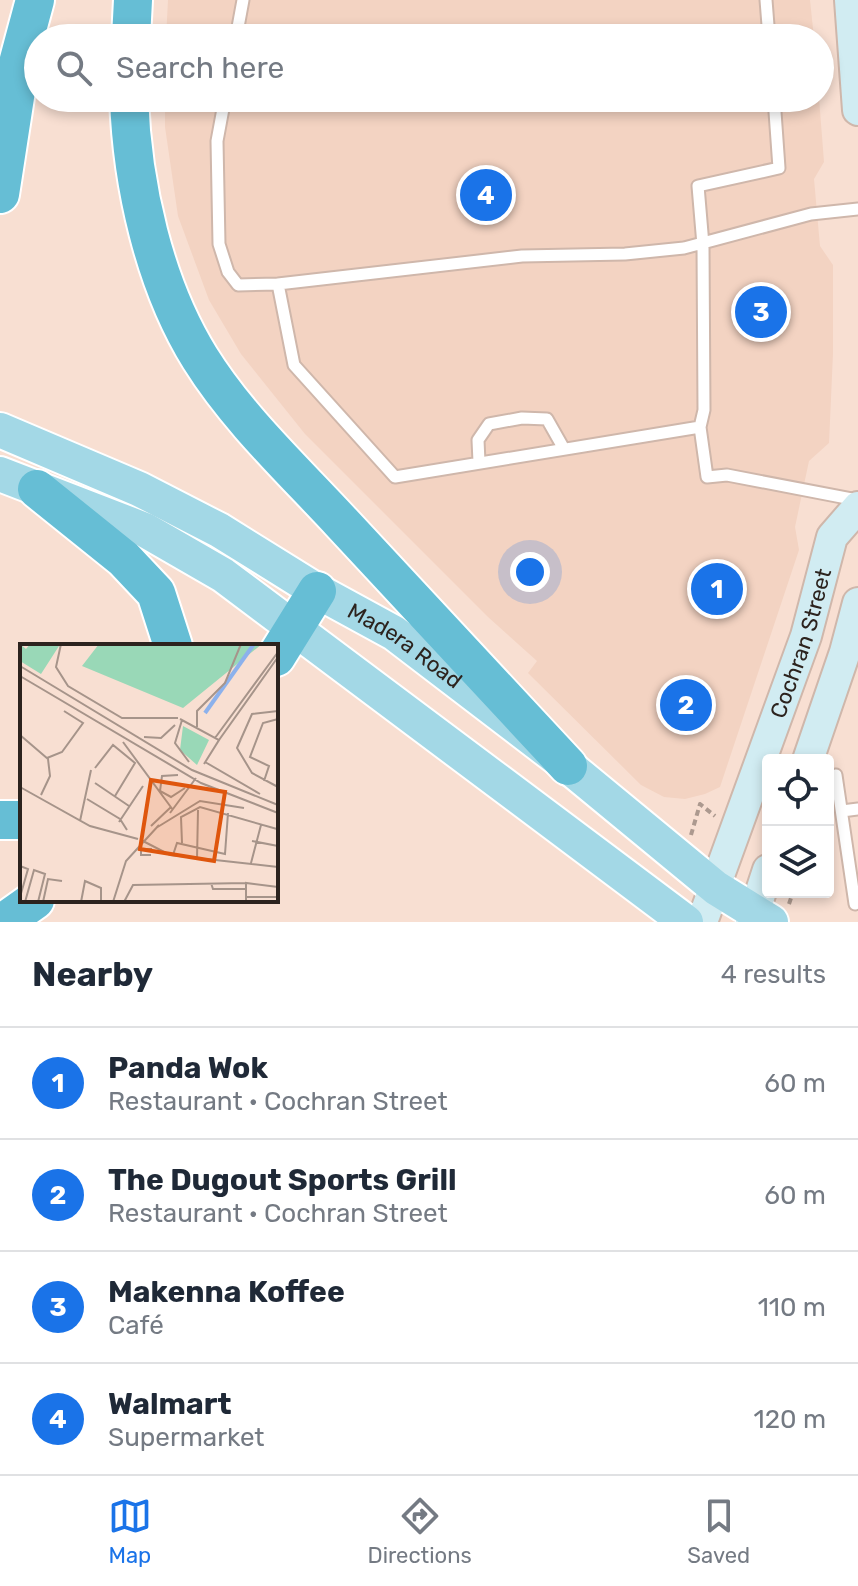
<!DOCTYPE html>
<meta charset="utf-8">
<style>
:root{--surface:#fff;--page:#f6f6f7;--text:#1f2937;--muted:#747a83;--line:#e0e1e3;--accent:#1a73e8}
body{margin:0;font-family:Rubik,sans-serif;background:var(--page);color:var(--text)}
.controls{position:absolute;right:24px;bottom:24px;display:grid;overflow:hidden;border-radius:8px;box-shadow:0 4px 12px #0003}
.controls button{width:72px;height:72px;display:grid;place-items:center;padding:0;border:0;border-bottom:2px solid var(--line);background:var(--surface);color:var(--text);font:40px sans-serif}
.you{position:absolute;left:530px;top:572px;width:28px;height:28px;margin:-20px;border:6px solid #fff;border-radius:50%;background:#1a73e8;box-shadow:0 0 0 12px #1a73e833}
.badge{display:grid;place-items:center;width:52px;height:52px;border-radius:50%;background:var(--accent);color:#fff;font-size:26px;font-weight:700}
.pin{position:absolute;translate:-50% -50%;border:4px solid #fff;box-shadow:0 2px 8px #0006}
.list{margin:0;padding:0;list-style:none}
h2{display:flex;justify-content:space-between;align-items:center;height:104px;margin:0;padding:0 32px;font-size:34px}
h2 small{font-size:26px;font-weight:400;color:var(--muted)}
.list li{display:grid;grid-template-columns:52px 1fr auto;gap:24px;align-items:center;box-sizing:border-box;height:112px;padding:0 32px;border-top:2px solid var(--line)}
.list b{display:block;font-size:30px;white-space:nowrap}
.list p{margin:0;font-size:26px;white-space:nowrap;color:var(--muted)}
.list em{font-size:26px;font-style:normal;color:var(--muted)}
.icon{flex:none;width:44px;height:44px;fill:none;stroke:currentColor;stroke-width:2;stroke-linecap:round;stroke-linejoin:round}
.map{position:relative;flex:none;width:858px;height:922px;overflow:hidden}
.search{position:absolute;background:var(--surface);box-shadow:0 4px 12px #0003;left:24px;right:24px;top:24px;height:88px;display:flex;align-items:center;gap:20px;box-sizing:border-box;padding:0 28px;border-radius:44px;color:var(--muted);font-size:30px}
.sheet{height:552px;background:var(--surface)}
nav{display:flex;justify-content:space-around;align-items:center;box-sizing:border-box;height:112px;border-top:2px solid var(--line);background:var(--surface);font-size:22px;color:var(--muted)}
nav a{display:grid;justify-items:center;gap:4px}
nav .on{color:var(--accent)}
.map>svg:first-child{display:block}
.built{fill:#f3d3c2}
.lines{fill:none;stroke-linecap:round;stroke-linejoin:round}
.lane-casing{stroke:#cfb7ab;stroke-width:15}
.secondary-casing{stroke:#cfb7ab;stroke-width:34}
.primary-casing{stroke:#fff;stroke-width:38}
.highway-casing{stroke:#fff;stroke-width:42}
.path{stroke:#ac998f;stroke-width:4;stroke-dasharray:6 4;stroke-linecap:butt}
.lane{stroke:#fff;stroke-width:11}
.secondary{stroke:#d1ecf2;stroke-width:30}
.primary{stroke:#a3d8e6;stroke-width:34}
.highway{stroke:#66bed5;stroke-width:38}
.labels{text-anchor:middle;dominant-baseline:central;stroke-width:8;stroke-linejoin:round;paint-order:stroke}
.street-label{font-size:22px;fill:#2c231e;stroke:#fff}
.inset-river{fill:none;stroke:#8cb1ec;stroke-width:4}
.inset-road{fill:none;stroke:#a6948a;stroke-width:2}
.view{fill:#df560d;fill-opacity:0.15;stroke:#df560d;stroke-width:4}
.inset-edge{fill:none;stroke:#2c231e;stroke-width:4}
</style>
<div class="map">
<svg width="858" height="922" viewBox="0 0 858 922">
<rect width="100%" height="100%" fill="#f8dfd2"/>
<!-- built -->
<path class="built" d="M 168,0 L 810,0 L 814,38 L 166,38 Z
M 165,98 L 819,98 L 824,162 L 814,179 L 820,246 L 833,265 L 833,353 L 829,443 L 809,461 L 795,527 L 799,550 L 720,787 L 705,794 L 685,799 L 664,797 L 641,785 L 528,673 L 537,661 L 488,617 L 305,434 L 241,354 L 209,300 L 178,216 L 165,127 Z"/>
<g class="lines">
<defs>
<path id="lane" d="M 766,0 L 769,38
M 236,38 L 243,0
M 225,98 L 217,141 L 219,244 L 228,272 L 238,285 L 278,284 L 522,256 L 625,254 L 684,248 L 811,214 L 858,209
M 774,98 L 779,168 L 698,186 L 703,245 L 704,410 L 700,427 L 707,477 L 727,475 L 857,500
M 278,284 L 294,365 L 395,477 L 700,427
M 479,462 L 478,440 L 489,424 L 522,418 L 547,419 L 564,449
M 836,775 L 855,904 L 858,903
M 842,811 L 858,809"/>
<g id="secondary">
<path d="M 850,0 L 858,110"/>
<path d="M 808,760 L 845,652 L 858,603"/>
<path id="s1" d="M 702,922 L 806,636 L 832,537 L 858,507"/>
<path d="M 751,922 L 768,870"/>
</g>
<g id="primary">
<path id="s2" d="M 0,430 L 139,489 L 219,530 L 317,591 L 394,633 L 568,766 L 716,888 L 771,922"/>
<path d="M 0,474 L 145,530 L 223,575 L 686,922"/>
</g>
<path id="highway" d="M 131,38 L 133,0
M 17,67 L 35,0
M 129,98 C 132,184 154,284 200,358 C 238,419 293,470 342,523 C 418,604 493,685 568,766
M 0,194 L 23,45
M 37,489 L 124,559 L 156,593 L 173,646
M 276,657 L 317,591
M 0,820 L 22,820
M 4,922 L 35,900"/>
</defs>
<!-- lane casing -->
<use href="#lane" class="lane-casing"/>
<!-- secondary casing -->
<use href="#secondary" class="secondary-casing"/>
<!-- primary casing -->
<use href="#primary" class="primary-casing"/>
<!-- highway casing -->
<use href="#highway" class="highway-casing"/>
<!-- path -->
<path class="path" d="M 691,835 L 700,804 L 715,816
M 789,904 L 793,892"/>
<!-- lane -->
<use href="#lane" class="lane"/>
<!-- secondary -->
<use href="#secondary" class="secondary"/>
<!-- primary -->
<use href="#primary" class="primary"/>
<!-- highway -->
<use href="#highway" class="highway"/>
</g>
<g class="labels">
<!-- street labels -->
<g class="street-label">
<text stroke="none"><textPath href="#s1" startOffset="296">Cochran Street</textPath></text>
<text stroke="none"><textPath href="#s2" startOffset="460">Madera Road</textPath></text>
</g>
</g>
<!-- overview -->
<g transform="translate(20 644)">
<rect width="258" height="258" fill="#f8dfd2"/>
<path d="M 0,0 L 6,5 L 10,0 L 39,2 L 21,30 L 0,17 ZM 79,0 L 242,0 L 163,64 L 62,22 ZM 163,82 L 189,96 L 177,121 L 160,106 Z" fill="#99d8b7"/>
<path class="inset-river" d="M 185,69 L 234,0"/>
<path class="inset-road" d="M 41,0 L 36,23 L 48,42 L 102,74 L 158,74M 0,22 L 172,126 L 258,161M 0,32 L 181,139 L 258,169M 258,67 L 232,70 L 217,104 L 232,129 L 258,143M 160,75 L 199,96 L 184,120M 162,76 L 155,99 L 169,118M 177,83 L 177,67 L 205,39 L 221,0M 0,91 L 28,115 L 30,132 L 21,151M 124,93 L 141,94 L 155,81M 195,94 L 258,8M 199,96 L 258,13M 103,98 L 153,166M 27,114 L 42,108 L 63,79 L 44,67M 185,118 L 240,150M 75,124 L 93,101 L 115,119 L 95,152M 158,131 L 142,132 L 140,147 L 151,153 L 165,144M 244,137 L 249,122 L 230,113 L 243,79 L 258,75M 75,139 L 109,162M 0,143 L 70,182 L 118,195M 67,155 L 100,175 L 107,186M 150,169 L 176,134M 60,177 L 71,126M 99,178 L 123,142M 131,182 L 151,163M 136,184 L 180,157 L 224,164M 121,196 L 150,211 L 258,223M 232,197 L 258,202M 162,199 L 161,173 L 180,163 L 257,185M 131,211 L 121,211 L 121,205 L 132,205M 153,211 L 157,199 L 205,210 L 208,169M 177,215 L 178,166M 231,219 L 241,181M 0,222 L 8,225 L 0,253M 191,239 L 193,245 L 226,245M 226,253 L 258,253M 5,258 L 14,226 L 25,230 L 18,258M 23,258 L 28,235 L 42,237M 61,258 L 65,237 L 81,244 L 81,258M 93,258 L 106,217 L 139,181M 104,258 L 113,241 L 226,239M 226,258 L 226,239 L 258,243"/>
<path class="view" d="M 131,136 L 205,148 L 194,217 L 120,205 Z"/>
<rect width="258" height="258" class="inset-edge"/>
</g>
</svg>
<div class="controls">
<button><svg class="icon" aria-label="locate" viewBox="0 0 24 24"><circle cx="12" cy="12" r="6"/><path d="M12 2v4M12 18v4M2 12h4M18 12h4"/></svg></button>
<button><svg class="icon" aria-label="layers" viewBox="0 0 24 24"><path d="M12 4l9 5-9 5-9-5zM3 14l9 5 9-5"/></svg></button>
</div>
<div class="you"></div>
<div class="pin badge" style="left:717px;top:589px">1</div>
<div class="pin badge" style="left:686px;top:705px">2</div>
<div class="pin badge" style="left:761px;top:312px">3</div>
<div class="pin badge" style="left:486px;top:195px">4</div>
<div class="search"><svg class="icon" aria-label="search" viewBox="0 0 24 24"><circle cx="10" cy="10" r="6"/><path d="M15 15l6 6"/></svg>Search here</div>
</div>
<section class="sheet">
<h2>Nearby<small>4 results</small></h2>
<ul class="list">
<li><span class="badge">1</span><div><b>Panda Wok</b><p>Restaurant · Cochran Street</p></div><em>60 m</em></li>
<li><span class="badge">2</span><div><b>The Dugout Sports Grill</b><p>Restaurant · Cochran Street</p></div><em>60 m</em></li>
<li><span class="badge">3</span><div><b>Makenna Koffee</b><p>Café</p></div><em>110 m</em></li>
<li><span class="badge">4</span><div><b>Walmart</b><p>Supermarket</p></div><em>120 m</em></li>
</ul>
</section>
<nav>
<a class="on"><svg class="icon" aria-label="map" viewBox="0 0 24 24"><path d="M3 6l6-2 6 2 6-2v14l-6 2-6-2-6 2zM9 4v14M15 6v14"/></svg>Map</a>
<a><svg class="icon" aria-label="directions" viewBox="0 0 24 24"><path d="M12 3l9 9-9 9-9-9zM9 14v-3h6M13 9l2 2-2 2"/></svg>Directions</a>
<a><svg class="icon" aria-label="saved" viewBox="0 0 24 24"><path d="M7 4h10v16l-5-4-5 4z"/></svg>Saved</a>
</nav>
